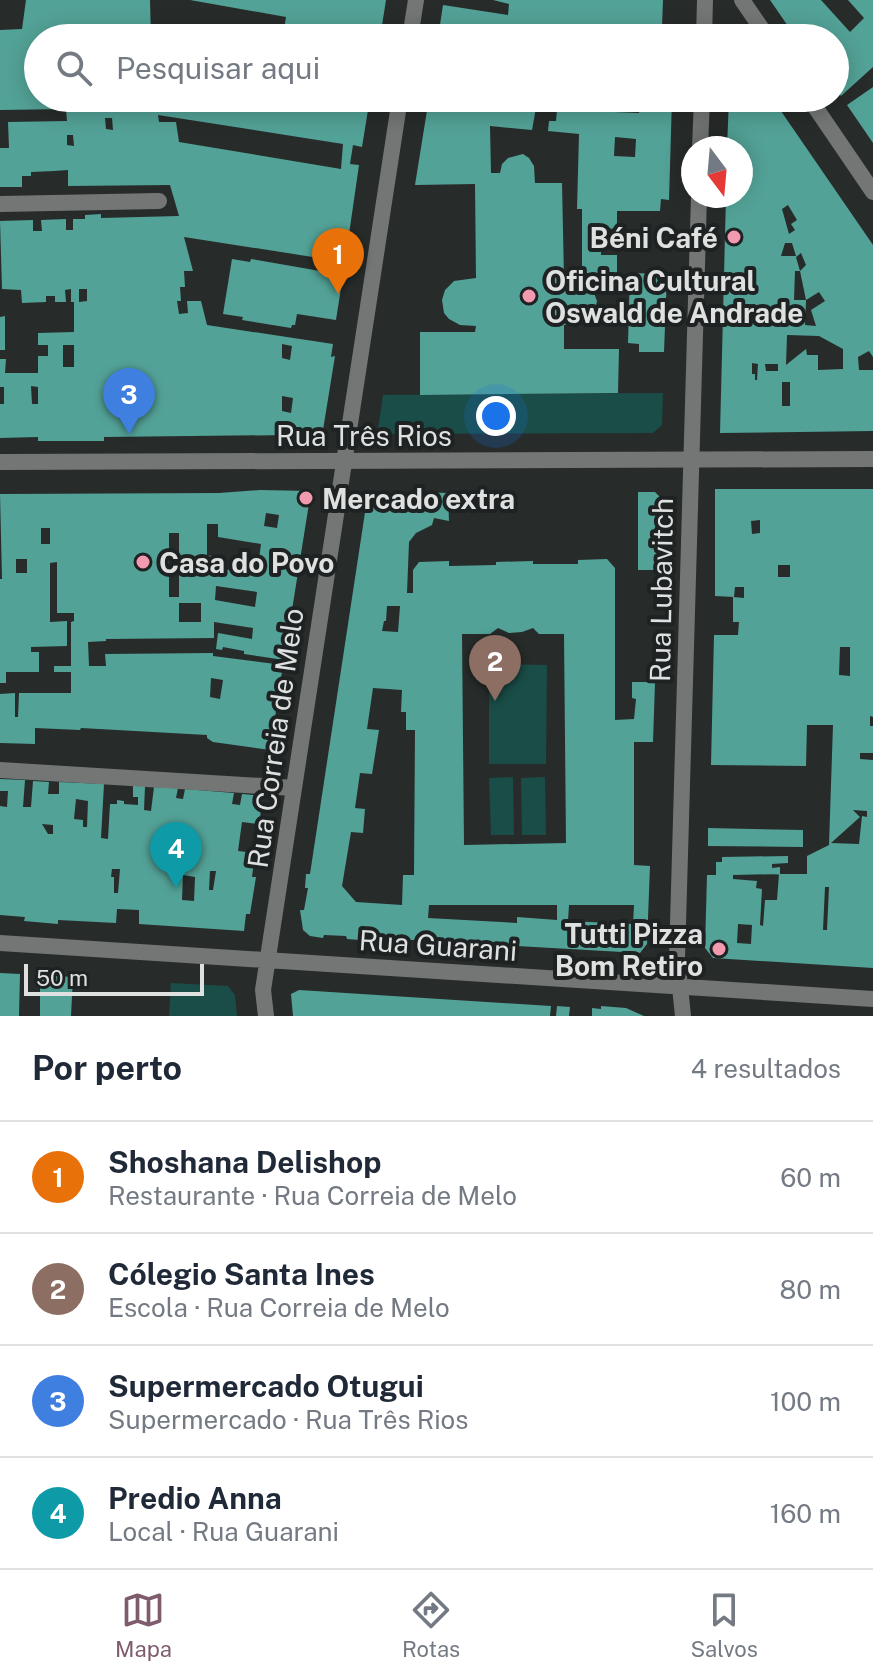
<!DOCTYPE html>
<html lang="pt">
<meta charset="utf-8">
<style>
:root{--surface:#fff;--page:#f2f2f3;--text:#1f2937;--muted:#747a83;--line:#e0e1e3;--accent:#7e5c6d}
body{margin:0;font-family:"Public Sans",sans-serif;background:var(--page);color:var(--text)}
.compass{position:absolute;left:681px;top:136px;width:72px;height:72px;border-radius:50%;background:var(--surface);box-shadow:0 4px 20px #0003;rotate:164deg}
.scale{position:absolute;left:24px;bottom:20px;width:180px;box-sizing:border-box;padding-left:8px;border:4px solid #dee1e0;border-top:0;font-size:22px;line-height:28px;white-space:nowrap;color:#dee1e0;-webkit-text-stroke:6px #1e2222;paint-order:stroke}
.you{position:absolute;left:496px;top:416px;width:28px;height:28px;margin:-20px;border:6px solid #fff;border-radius:50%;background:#1a73e8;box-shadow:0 0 0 12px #1a73e833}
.badge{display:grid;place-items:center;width:52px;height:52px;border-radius:50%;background:var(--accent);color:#fff;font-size:26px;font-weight:700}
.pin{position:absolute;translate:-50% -66px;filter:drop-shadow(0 2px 4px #0008)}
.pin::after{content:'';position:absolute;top:42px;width:28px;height:24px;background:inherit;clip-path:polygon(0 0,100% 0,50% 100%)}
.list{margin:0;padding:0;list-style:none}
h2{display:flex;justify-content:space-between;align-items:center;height:104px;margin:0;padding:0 32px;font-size:34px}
h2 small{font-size:26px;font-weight:400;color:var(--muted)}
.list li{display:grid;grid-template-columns:52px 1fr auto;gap:24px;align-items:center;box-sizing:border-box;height:112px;padding:0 32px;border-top:2px solid var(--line)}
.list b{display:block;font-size:30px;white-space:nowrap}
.list p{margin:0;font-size:26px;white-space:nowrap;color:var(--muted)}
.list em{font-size:26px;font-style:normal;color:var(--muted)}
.icon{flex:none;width:44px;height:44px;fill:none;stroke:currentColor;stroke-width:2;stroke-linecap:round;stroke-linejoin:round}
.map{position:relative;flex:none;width:873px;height:1016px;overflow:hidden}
.search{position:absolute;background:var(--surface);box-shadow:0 4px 20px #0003;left:24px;right:24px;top:24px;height:88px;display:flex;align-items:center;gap:20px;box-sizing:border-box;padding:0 28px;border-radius:44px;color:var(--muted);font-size:30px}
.sheet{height:552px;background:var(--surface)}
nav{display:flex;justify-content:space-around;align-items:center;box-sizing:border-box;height:112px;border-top:2px solid var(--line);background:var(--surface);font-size:22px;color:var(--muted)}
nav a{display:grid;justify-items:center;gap:4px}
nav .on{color:var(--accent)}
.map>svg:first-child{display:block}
.green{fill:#1a4d47}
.building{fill:#53a297;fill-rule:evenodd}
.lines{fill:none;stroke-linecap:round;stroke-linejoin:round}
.minor{stroke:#737675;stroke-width:16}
.tertiary{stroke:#737675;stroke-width:16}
.poi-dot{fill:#f29aaf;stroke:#1e2222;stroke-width:3}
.labels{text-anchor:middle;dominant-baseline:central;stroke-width:8;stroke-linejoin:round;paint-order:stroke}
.poi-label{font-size:28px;font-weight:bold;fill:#dee1e0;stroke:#1e2222;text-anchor:start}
.street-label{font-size:28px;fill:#dee1e0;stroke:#1e2222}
</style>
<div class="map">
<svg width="873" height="1016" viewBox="0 0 873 1016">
<rect width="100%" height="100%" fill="#272c2b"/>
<!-- green -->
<path class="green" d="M 663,393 L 662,425 L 653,433 L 384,434 L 378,429 L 383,395 Z
M 489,664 L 547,665 L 546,764 L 489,764 Z
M 513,777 L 514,835 L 491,835 L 489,778 Z
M 545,777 L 546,835 L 522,835 L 521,778 Z
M 171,983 L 228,986 L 235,995 L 237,1016 L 169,1016 Z"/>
<!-- building -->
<path class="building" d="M 26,0 L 150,0 L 151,38 L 38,38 L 38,98 L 370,98 L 362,147 L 353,145 L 350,164 L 359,165 L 345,262 L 184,237 L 193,271 L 184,271 L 185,287 L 180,287 L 181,301 L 177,301 L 179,314 L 188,313 L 187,301 L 201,301 L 207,325 L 333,344 L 331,357 L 335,356 L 323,430 L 319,430 L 319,435 L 313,435 L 313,439 L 291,439 L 290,435 L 104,437 L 104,441 L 38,441 L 38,437 L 0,438 L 0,404 L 4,404 L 4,387 L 0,387 L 0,359 L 6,359 L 5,373 L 38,373 L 38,356 L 48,356 L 48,345 L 38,345 L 38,333 L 74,332 L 74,302 L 71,302 L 71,289 L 65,290 L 66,302 L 55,302 L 55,296 L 46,296 L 46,302 L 22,303 L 21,290 L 2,289 L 0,221 L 33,220 L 33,231 L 42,231 L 41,220 L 66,219 L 66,230 L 73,230 L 73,219 L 85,219 L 85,215 L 101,214 L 101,218 L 179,216 L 170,185 L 68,186 L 68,170 L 54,171 L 31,172 L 31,176 L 22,176 L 22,187 L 0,187 L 0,148 L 9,148 L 8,122 L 67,121 L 66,109 L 0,110 L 0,30 L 22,29 ZM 158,115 L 343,144 L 341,169 L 179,142 L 176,122 L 159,122 ZM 105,118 L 112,118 L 113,130 L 106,129 ZM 67,135 L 73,135 L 74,146 L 67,145 ZM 79,289 L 87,289 L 87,301 L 79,302 ZM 282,344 L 292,346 L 290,360 L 282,358 ZM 63,345 L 74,345 L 74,367 L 63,367 ZM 31,386 L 38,387 L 38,404 L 32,404 ZM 282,396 L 293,398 L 291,413 L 282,411 Z
M 190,0 L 386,0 L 380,38 L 334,38 L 284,30 L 286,17 Z
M 493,0 L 663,0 L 662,26 L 674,27 L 674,38 L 568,38 L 569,35 L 556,34 L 556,38 L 438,38 L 443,5 L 508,15 L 509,4 Z
M 770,0 L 821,0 L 850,32 L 864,18 L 848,0 L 873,0 L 873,67 L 841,96 L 835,88 L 835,38 L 800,38 L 792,27 L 790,29 Z
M 873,87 L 873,143 L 847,105 Z
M 429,98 L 542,98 L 540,108 L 536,108 L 532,130 L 490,126 L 491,173 L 500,173 L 502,164 L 508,158 L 523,154 L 529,158 L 534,166 L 535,183 L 562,183 L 564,278 L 575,278 L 587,283 L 592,288 L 597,301 L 595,310 L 586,320 L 564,325 L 564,349 L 619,349 L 618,393 L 420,395 L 420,332 L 475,332 L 476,326 L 460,325 L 449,319 L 444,313 L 442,300 L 445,290 L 454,281 L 476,278 L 475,184 L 415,185 ZM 507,103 L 517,105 L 516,112 L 506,111 Z
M 551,98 L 577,98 L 577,111 L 583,111 L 584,98 L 614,98 L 614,112 L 639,113 L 639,101 L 633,101 L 633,98 L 672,98 L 669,200 L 661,199 L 660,211 L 617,211 L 617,229 L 601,228 L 601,255 L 617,255 L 617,273 L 582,273 L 582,209 L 577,209 L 579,134 L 548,131 L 549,121 L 556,121 L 557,110 L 550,110 ZM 615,137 L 636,139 L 635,157 L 614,156 Z
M 729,98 L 772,98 L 873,245 L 873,357 L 869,351 L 858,357 L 859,370 L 873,370 L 873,431 L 720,433 L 726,196 L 741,196 L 741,148 L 727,148 ZM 788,205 L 797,220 L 791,224 L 795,230 L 789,234 L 782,209 ZM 785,243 L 792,243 L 796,256 L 781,256 ZM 801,253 L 806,265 L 800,271 L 796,257 ZM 795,271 L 800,271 L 806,300 L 794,300 ZM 819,292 L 825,301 L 811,310 L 816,326 L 805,325 L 806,300 ZM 787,335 L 819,336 L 843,349 L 843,369 L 818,370 L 818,355 L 807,355 L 806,349 L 786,365 ZM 752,363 L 758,364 L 757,380 L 755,380 L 755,374 L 752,374 ZM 765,364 L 778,364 L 778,371 L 766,371 ZM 782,382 L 790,382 L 790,406 L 782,406 Z
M 232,259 L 250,262 L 251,259 L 343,275 L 336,320 L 297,314 L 295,325 L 292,325 L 291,328 L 242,320 L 243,317 L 223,314 Z
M 630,273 L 667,274 L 664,352 L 639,352 L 639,344 L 628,343 Z
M 5,316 L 5,350 L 0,350 L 0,317 Z
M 715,489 L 873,489 L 873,717 L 870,716 L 870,726 L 873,726 L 873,753 L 860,753 L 860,759 L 873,760 L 873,968 L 713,958 L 705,948 L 707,875 L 716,875 L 716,862 L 722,862 L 722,857 L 788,856 L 788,863 L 772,864 L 772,868 L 780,867 L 780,874 L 733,875 L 733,879 L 757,881 L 756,888 L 762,889 L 760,925 L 763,926 L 765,900 L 777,900 L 779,874 L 807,874 L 807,856 L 829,845 L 833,725 L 807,725 L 806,766 L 711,765 L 714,635 L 738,635 L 739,622 L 733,622 L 733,597 L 744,598 L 744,587 L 735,587 L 734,597 L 715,596 ZM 760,520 L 760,533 L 752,534 L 751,521 ZM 778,565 L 790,565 L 790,577 L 778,577 ZM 840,647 L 850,647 L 850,676 L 839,675 ZM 853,810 L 867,811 L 867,817 L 862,816 L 859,844 L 831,843 L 860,817 ZM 825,887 L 829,887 L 827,930 L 823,930 ZM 738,924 L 752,925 L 751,944 L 737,943 Z
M 260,490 L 311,491 L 284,660 L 244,654 L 244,651 L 223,647 L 222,650 L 216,649 L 218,633 L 252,639 L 253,628 L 214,622 L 214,638 L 106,639 L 106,641 L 88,642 L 89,666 L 106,666 L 105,654 L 213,653 L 213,656 L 283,665 L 270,750 L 213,742 L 207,738 L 207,735 L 81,728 L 80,730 L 35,728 L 35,744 L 0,743 L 0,694 L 15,693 L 15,717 L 18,717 L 19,693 L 71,693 L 71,672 L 54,672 L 54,666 L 71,666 L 71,622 L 74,621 L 74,613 L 57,613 L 57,562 L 50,563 L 50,622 L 67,621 L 67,646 L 31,647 L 31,652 L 39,652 L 39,672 L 6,672 L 6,683 L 0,683 L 0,579 L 2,579 L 0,494 L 219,493 ZM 266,513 L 279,515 L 277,528 L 264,526 ZM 207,524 L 218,524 L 218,537 L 261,544 L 257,574 L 216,568 L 217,555 L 207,556 ZM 41,528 L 50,528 L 50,544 L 41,544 ZM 169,533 L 179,533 L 179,597 L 169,597 ZM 16,559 L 27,559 L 27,573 L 16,573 ZM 216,586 L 257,592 L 255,607 L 215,600 ZM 179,603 L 201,603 L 201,622 L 179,622 ZM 211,678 L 223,680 L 220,699 L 210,697 Z
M 375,492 L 384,498 L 414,497 L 414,492 L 448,493 L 449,521 L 434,518 L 432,525 L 416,533 L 409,542 L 407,593 L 413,593 L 413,570 L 419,562 L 449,561 L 449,566 L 496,565 L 496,562 L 533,561 L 533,564 L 578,564 L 578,560 L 607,559 L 615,568 L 615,720 L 634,719 L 636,699 L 632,698 L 632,682 L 655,682 L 653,742 L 634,742 L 634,865 L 650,866 L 647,944 L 640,953 L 360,937 L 359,940 L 347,939 L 346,936 L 324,935 L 323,938 L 310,936 L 303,930 L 300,910 L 304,910 L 308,888 L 305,888 L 306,874 L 310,874 L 364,519 L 367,499 ZM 387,606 L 400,606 L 398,632 L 382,631 L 384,621 L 386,621 ZM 498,628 L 509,633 L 522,632 L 533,628 L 539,634 L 564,634 L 566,843 L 464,845 L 462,634 L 490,634 ZM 373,688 L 402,690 L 401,712 L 406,712 L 406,730 L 415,730 L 414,875 L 403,875 L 402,905 L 356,902 L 342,886 L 351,832 L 363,833 L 365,809 L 355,808 L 360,773 L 372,774 L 379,730 L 367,729 ZM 429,905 L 557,905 L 557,920 L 517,917 L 517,923 L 428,918 ZM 569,905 L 634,905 L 633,924 L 568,921 Z
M 638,492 L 655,492 L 660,497 L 658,570 L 638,570 Z
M 0,779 L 25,780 L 23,807 L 31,807 L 33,781 L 49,782 L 48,794 L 59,794 L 59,782 L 104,784 L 101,838 L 108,839 L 110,804 L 117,804 L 117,800 L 124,801 L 124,804 L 138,805 L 138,797 L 133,797 L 133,786 L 145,786 L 144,810 L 151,811 L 154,787 L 178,788 L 176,798 L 183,799 L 185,789 L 234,793 L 232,804 L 240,805 L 242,794 L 263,796 L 259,824 L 242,822 L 238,851 L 255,853 L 252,877 L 256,877 L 250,914 L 246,914 L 244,931 L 139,924 L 139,910 L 117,909 L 116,923 L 58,920 L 58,924 L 24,921 L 25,917 L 0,915 L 0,806 L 7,807 L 8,791 L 0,791 ZM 76,799 L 88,801 L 87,827 L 83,827 L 83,820 L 74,819 ZM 42,824 L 53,825 L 53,834 L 48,834 ZM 185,850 L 196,851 L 196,858 L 184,858 ZM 112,869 L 120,869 L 118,893 L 114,893 L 114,877 L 111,877 ZM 210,871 L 216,871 L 213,890 L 209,890 ZM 183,875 L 195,877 L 194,901 L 182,900 Z
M 708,828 L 803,830 L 803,847 L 708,846 Z
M 0,973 L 20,974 L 19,1016 L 0,1016 Z
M 40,975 L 73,977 L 71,1016 L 40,1016 Z
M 299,990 L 551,1006 L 550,1016 L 293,1016 L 291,994 Z
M 557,1006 L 570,1007 L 569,1016 L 556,1016 Z
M 601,1006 L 626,1008 L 644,1016 L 592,1016 L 592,1008 L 601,1009 Z"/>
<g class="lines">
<!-- minor -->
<path class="minor" d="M 410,38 L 416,0
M 704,38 L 705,0
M 700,148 L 702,98
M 0,204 L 159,201
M 0,770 L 294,788
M 0,943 L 873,999
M 266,1016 L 263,990 L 400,98
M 683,1016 L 677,958 L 699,196"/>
<!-- tertiary -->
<path class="tertiary" d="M 742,0 L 768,38
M 809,98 L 873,192
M 0,462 L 873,459"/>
</g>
<!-- markers -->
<g class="poi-dot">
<circle cx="734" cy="237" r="8"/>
<circle cx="529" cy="296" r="8"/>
<circle cx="306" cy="498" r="8"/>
<circle cx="143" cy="562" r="8"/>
<circle cx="719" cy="949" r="8"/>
</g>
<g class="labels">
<!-- poi labels -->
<g class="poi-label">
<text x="718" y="237" text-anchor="end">Béni Café</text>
<text x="545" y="280">Oficina Cultural<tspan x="545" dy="32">Oswald de Andrade</tspan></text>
<text x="322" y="498">Mercado extra</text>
<text x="159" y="562">Casa do Povo</text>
<text x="703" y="933" text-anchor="end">Tutti Pizza<tspan x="703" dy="32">Bom Retiro</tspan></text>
</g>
<!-- street labels -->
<g class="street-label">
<text x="364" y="435">Rua Três Rios</text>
<text transform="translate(661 590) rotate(-89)">Rua Lubavitch</text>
<text transform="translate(275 738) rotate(-82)">Rua Correia de Melo</text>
<text transform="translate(438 945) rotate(4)">Rua Guarani</text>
</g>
</g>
</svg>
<svg class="compass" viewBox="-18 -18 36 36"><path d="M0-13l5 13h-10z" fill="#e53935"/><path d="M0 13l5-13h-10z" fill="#747a83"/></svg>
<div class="scale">50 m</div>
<div class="you"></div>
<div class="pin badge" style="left:338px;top:294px;background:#e8710a">1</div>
<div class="pin badge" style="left:495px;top:701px;background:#8d6e63">2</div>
<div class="pin badge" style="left:129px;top:434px;background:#3f7fe0">3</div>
<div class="pin badge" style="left:176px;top:888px;background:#0f9aa8">4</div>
<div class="search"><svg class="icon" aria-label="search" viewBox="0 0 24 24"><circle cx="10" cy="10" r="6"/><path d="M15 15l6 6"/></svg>Pesquisar aqui</div>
</div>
<section class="sheet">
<h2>Por perto<small>4 resultados</small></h2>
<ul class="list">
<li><span class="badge" style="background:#e8710a">1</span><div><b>Shoshana Delishop</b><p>Restaurante · Rua Correia de Melo</p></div><em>60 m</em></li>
<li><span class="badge" style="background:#8d6e63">2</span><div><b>Cólegio Santa Ines</b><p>Escola · Rua Correia de Melo</p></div><em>80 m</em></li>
<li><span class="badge" style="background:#3f7fe0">3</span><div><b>Supermercado Otugui</b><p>Supermercado · Rua Três Rios</p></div><em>100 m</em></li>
<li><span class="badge" style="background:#0f9aa8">4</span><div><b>Predio Anna</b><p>Local · Rua Guarani</p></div><em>160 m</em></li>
</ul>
</section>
<nav>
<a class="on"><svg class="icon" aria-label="map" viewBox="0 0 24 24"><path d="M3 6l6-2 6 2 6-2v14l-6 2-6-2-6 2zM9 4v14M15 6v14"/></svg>Mapa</a>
<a><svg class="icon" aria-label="directions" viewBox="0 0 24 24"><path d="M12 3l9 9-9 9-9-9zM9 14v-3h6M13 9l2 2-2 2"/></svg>Rotas</a>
<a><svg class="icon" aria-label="saved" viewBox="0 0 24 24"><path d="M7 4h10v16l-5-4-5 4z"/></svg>Salvos</a>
</nav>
